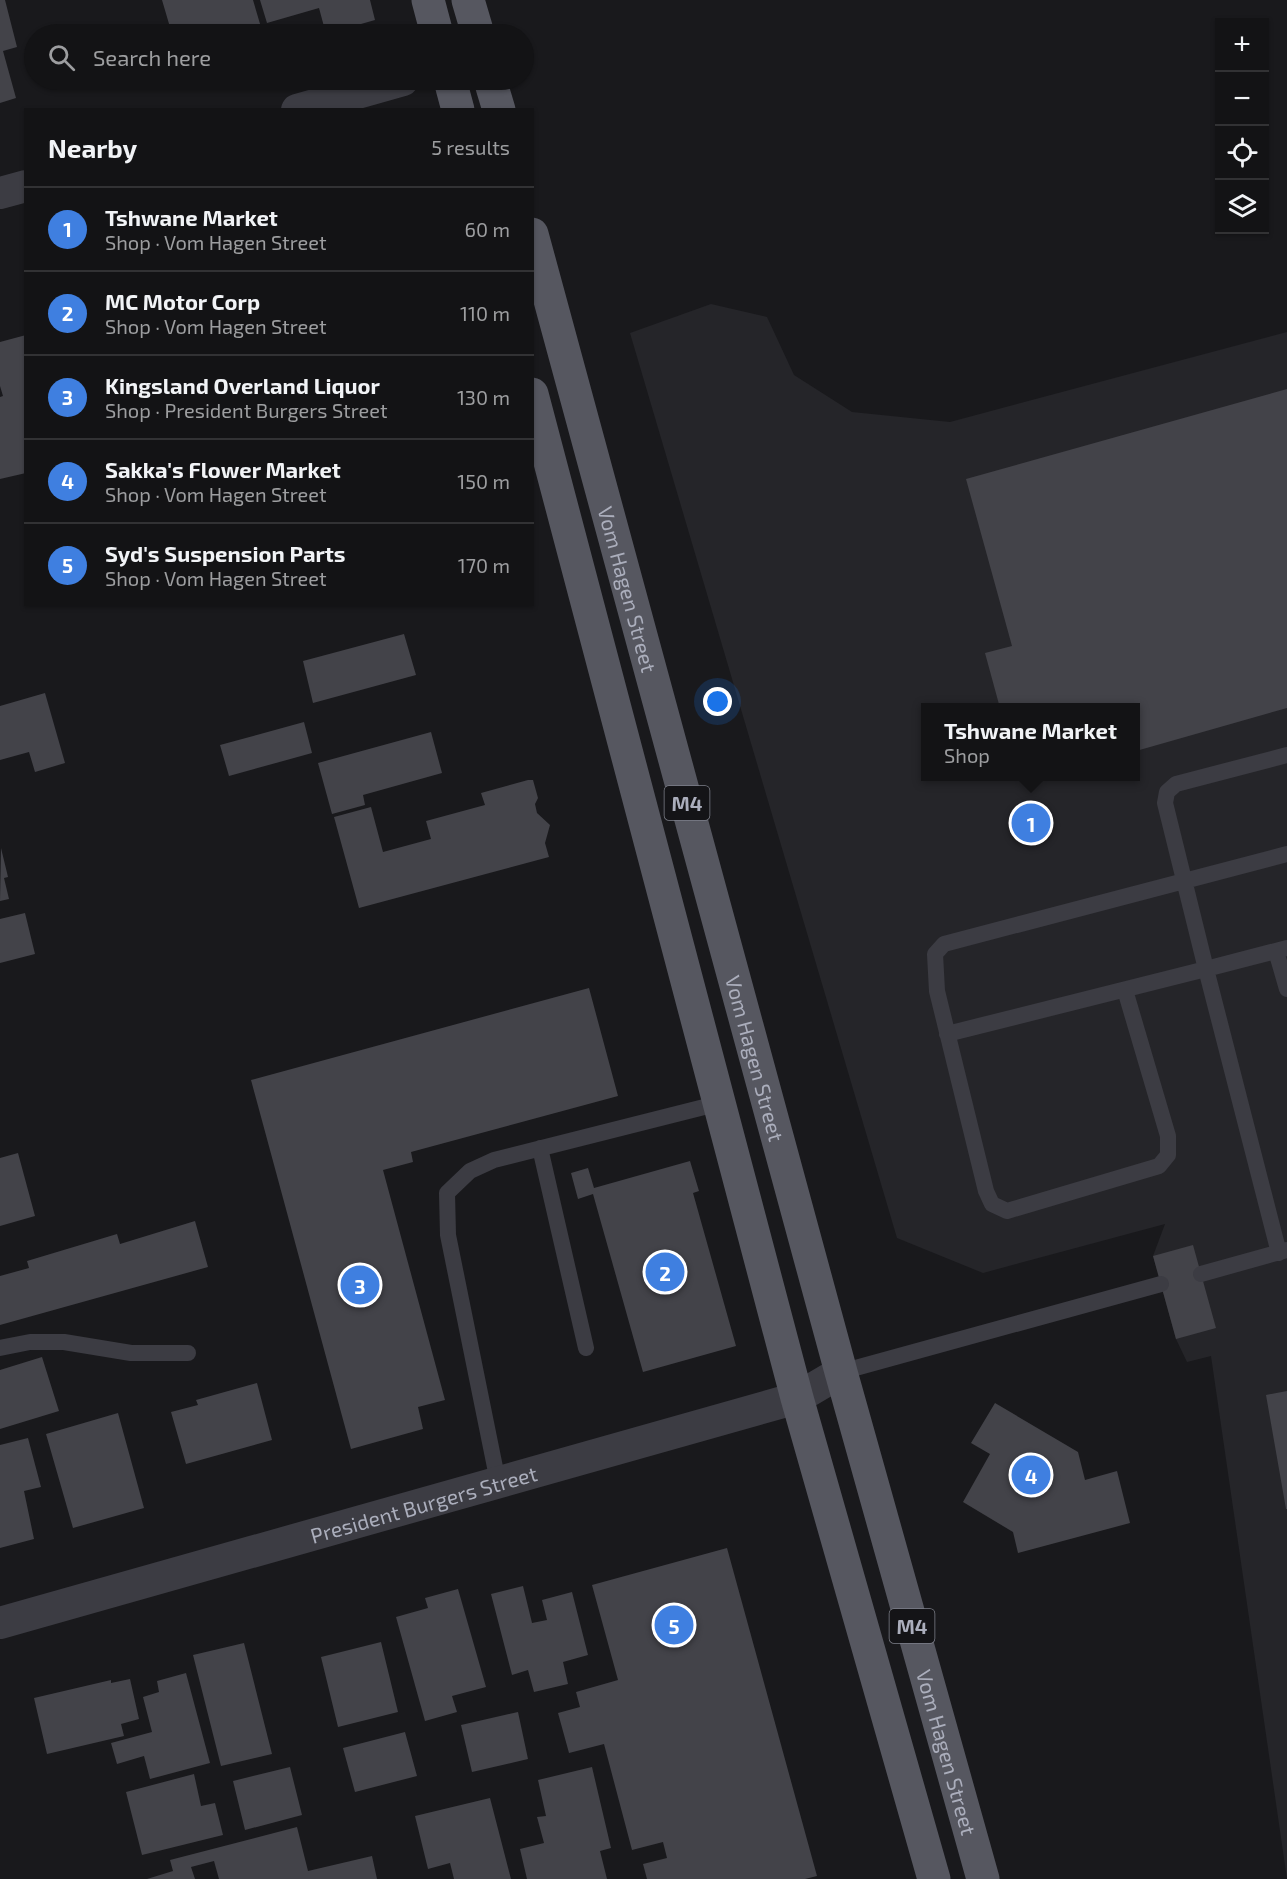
<!DOCTYPE html>
<meta charset="utf-8">
<style>
:root{--surface:#131315;--page:#202022;--text:#f1f3f6;--muted:#9d9ea0;--line:#323234;--accent:#b45309}
body{margin:0;font-family:"Exo 2",sans-serif;background:var(--page);color:var(--text)}
.controls{position:absolute;right:18px;top:18px;display:grid;overflow:hidden;border-radius:0px;box-shadow:0 2px 4px #0004}
.controls button{width:54px;height:54px;display:grid;place-items:center;padding:0;border:0;border-bottom:2px solid var(--line);background:var(--surface);color:var(--text);font:30px sans-serif}
.you{position:absolute;left:718px;top:702px;width:21px;height:21px;margin:-15px;border:4px solid #fff;border-radius:50%;background:#1a73e8;box-shadow:0 0 0 9px #1a73e833}
.badge{display:grid;place-items:center;width:39px;height:39px;border-radius:50%;background:var(--accent);color:#fff;font-size:20px;font-weight:700}
.pin{position:absolute;translate:-50% -50%;border:3px solid #fff;box-shadow:0 2px 6px #0006}
.popup{position:absolute;left:921px;top:703px;width:219px;height:78px;box-sizing:border-box;display:grid;place-content:center;border-radius:0px;background:var(--surface);filter:drop-shadow(0 2px 4px #0005);font-size:20px;white-space:nowrap;color:var(--muted)}
.popup b{font-size:22px;color:var(--text)}
.popup::after{content:'';position:absolute;left:50%;top:100%;margin-left:-12px;border:12px solid transparent;border-top-color:var(--surface)}
.list{margin:0;padding:0;list-style:none}
h2{display:flex;justify-content:space-between;align-items:center;height:78px;margin:0;padding:0 24px;font-size:26px}
h2 small{font-size:20px;font-weight:400;color:var(--muted)}
.list li{display:grid;grid-template-columns:39px 1fr auto;gap:18px;align-items:center;box-sizing:border-box;height:84px;padding:0 24px;border-top:2px solid var(--line)}
.list b{display:block;font-size:22px;white-space:nowrap}
.list p{margin:0;font-size:20px;white-space:nowrap;color:var(--muted)}
.list em{font-size:20px;font-style:normal;color:var(--muted)}
.icon{flex:none;width:33px;height:33px;fill:none;stroke:currentColor;stroke-width:2;stroke-linecap:round;stroke-linejoin:round}
.map{position:relative;flex:none;width:1287px;height:1879px;overflow:hidden}
.search{position:absolute;background:var(--surface);box-shadow:0 2px 4px #0004;left:24px;top:24px;width:510px;height:66px;display:flex;align-items:center;gap:15px;box-sizing:border-box;padding:0 21px;border-radius:33px;color:var(--muted);font-size:22px}
.panel{position:absolute;background:var(--surface);box-shadow:0 2px 4px #0004;left:24px;top:108px;width:510px;height:498px;border-radius:0px}
.map>svg:first-child{display:block}
.built{fill:#252529;fill-rule:evenodd}
.building{fill:#434349}
.lines{fill:none;stroke-linecap:round;stroke-linejoin:round}
.lane{stroke:#3c3c43;stroke-width:16}
.street{stroke:#3c3c43;stroke-width:32}
.primary{stroke:#565760;stroke-width:33}
.labels{text-anchor:middle;dominant-baseline:central;stroke-width:4.5;stroke-linejoin:round;paint-order:stroke}
.shield{fill:#141417;stroke:#7e808a;stroke-width:1.5}
.shield-label{font-size:20px;font-weight:bold;fill:#abaebc}
.street-label{font-size:21px;fill:#abaebc;stroke:#141417}
</style>
<div class="map">
<svg width="1287" height="1879" viewBox="0 0 1287 1879">
<rect width="100%" height="100%" fill="#19191c"/>
<!-- built -->
<path class="built" d="M 711,304 L 767,317 L 794,375 L 852,412 L 950,422 L 1287,332 L 1287,1879 L 1211,1356 L 1187,1362 L 1176,1339 L 1153,1256 L 1165,1224 L 983,1273 L 897,1238 L 630,333 ZM 926,708 L 1136,708 L 1136,776 L 926,776 Z"/>
<!-- building -->
<path class="building" d="M 0,0 L 5,0 L 17,47 L 3,51 L 16,98 L 0,103 Z
M 162,0 L 253,0 L 263,34 L 172,34 Z
M 260,0 L 370,0 L 375,20 L 326,34 L 319,8 L 267,23 Z
M 26,335 L 26,473 L 0,479 L 0,397 L 3,396 L 0,386 L 0,342 Z
M 1287,389 L 1287,708 L 1136,751 L 1136,708 L 1000,708 L 985,653 L 1012,646 L 966,479 Z
M 404,634 L 416,675 L 313,703 L 303,661 Z
M 45,693 L 65,763 L 35,772 L 29,752 L 0,760 L 0,706 Z
M 304,722 L 312,753 L 229,776 L 220,745 Z
M 431,732 L 442,773 L 363,795 L 365,805 L 332,814 L 318,763 Z
M 528,780 L 533,780 L 538,798 L 535,804 L 537,813 L 550,825 L 545,843 L 549,857 L 359,908 L 334,817 L 371,807 L 383,852 L 431,839 L 426,821 L 485,805 L 481,793 Z
M 1,848 L 8,877 L 4,878 L 9,899 L 0,901 Z
M 25,913 L 35,954 L 0,963 L 0,919 Z
M 589,988 L 618,1096 L 411,1152 L 413,1162 L 383,1170 L 445,1400 L 418,1407 L 423,1429 L 351,1449 L 251,1080 Z
M 18,1153 L 35,1216 L 0,1226 L 0,1158 Z
M 690,1161 L 699,1191 L 693,1193 L 736,1346 L 643,1372 L 593,1194 L 578,1199 L 571,1173 L 588,1168 L 594,1188 Z
M 195,1221 L 208,1267 L 0,1325 L 0,1276 L 29,1268 L 27,1261 L 117,1234 L 120,1244 Z
M 1193,1245 L 1216,1328 L 1176,1339 L 1153,1256 Z
M 42,1357 L 59,1411 L 0,1429 L 0,1370 Z
M 257,1383 L 272,1440 L 186,1464 L 171,1412 L 198,1405 L 196,1400 Z
M 1287,1391 L 1287,1509 L 1286,1509 L 1266,1395 Z
M 995,1403 L 1078,1452 L 1085,1480 L 1117,1471 L 1130,1523 L 1018,1553 L 1013,1532 L 963,1502 L 990,1454 L 971,1443 Z
M 118,1413 L 144,1508 L 73,1528 L 46,1434 Z
M 28,1438 L 41,1487 L 24,1491 L 34,1539 L 0,1548 L 0,1445 Z
M 727,1548 L 817,1876 L 805,1879 L 647,1879 L 643,1864 L 667,1858 L 663,1842 L 632,1850 L 604,1744 L 569,1753 L 558,1713 L 580,1707 L 576,1692 L 618,1680 L 592,1585 Z
M 523,1586 L 532,1623 L 547,1620 L 542,1600 L 572,1592 L 588,1655 L 563,1662 L 568,1684 L 534,1692 L 528,1670 L 512,1675 L 491,1594 Z
M 458,1589 L 486,1687 L 452,1696 L 457,1712 L 425,1721 L 396,1617 L 428,1608 L 425,1598 Z
M 381,1642 L 398,1712 L 338,1727 L 321,1657 Z
M 244,1643 L 272,1754 L 221,1766 L 193,1655 Z
M 186,1673 L 210,1763 L 150,1779 L 144,1756 L 117,1764 L 111,1743 L 152,1732 L 143,1697 L 159,1692 L 157,1681 Z
M 130,1679 L 139,1719 L 121,1724 L 124,1736 L 47,1754 L 34,1698 L 111,1680 L 111,1683 Z
M 518,1712 L 528,1759 L 472,1772 L 461,1725 Z
M 405,1732 L 417,1776 L 355,1792 L 343,1748 Z
M 290,1767 L 302,1815 L 245,1830 L 233,1781 Z
M 592,1767 L 611,1848 L 600,1851 L 607,1879 L 527,1879 L 520,1849 L 544,1843 L 537,1817 L 546,1816 L 538,1780 Z
M 194,1774 L 201,1806 L 215,1803 L 223,1835 L 142,1855 L 126,1792 Z
M 490,1798 L 511,1879 L 454,1879 L 450,1863 L 428,1869 L 415,1816 Z
M 297,1827 L 308,1871 L 372,1856 L 377,1879 L 219,1879 L 214,1861 L 191,1867 L 195,1879 L 147,1879 L 173,1871 L 170,1860 Z"/>
<g class="lines">
<!-- lane -->
<path class="lane" d="M 1276,951 L 1287,989
M 1125,990 L 1168,1136 L 1168,1155 L 1159,1166 L 1007,1211 L 992,1204 L 986,1191 L 937,991 L 935,954 L 944,944 L 1287,854
M 947,1034 L 1206,969 L 1165,803 L 1167,792 L 1176,784 L 1287,755
M 540,1148 L 586,1348
M 1279,1253 L 1206,969 L 1287,948
M 1201,1274 L 1287,1250
M 0,1348 L 30,1342 L 64,1342 L 131,1353 L 188,1353
M 841,1372 L 1161,1284
M 498,1482 L 448,1235 L 447,1193 L 470,1171 L 494,1160 L 720,1103"/>
<!-- street -->
<g class="street">
<path d="M 297,110 L 403,80"/>
<path d="M 0,193 L 26,186"/>
<path id="s1" d="M 0,1623 L 797,1398 L 841,1372"/>
</g>
<!-- primary -->
<g class="primary">
<path d="M 428,0 L 437,34"/>
<path d="M 468,0 L 478,34"/>
<path d="M 450,80 L 458,110"/>
<path d="M 490,80 L 499,110"/>
<path id="s2" d="M 532,234 L 841,1372 L 983,1879"/>
<path d="M 532,394 L 797,1398 L 934,1879"/>
</g>
</g>
<g class="labels">
<!-- shield labels -->
<g class="shield">
<rect x="664.5" y="786" width="45" height="34" rx="4.5"/>
<rect x="889.5" y="1609" width="45" height="34" rx="4.5"/>
</g>
<g class="shield-label">
<text x="687" y="803">M4</text>
<text x="912" y="1626">M4</text>
</g>
<!-- street labels -->
<g class="street-label">
<text stroke="none"><textPath href="#s2" startOffset="368">Vom Hagen Street</textPath></text>
<text stroke="none"><textPath href="#s2" startOffset="854">Vom Hagen Street</textPath></text>
<text stroke="none"><textPath href="#s1" startOffset="440">President Burgers Street</textPath></text>
<text stroke="none"><textPath href="#s2" startOffset="1574">Vom Hagen Street</textPath></text>
</g>
</g>
</svg>
<div class="controls">
<button>+</button>
<button>−</button>
<button><svg class="icon" aria-label="locate" viewBox="0 0 24 24"><circle cx="12" cy="12" r="6"/><path d="M12 2v4M12 18v4M2 12h4M18 12h4"/></svg></button>
<button><svg class="icon" aria-label="layers" viewBox="0 0 24 24"><path d="M12 4l9 5-9 5-9-5zM3 14l9 5 9-5"/></svg></button>
</div>
<div class="you"></div>
<div class="pin badge" style="left:1031px;top:823px;background:#3f7fe0">1</div>
<div class="popup"><b>Tshwane Market</b>Shop</div>
<div class="pin badge" style="left:665px;top:1272px;background:#3f7fe0">2</div>
<div class="pin badge" style="left:360px;top:1285px;background:#3f7fe0">3</div>
<div class="pin badge" style="left:1031px;top:1475px;background:#3f7fe0">4</div>
<div class="pin badge" style="left:674px;top:1625px;background:#3f7fe0">5</div>
<div class="search"><svg class="icon" aria-label="search" viewBox="0 0 24 24"><circle cx="10" cy="10" r="6"/><path d="M15 15l6 6"/></svg>Search here</div>
<section class="panel">
<h2>Nearby<small>5 results</small></h2>
<ul class="list">
<li><span class="badge" style="background:#3f7fe0">1</span><div><b>Tshwane Market</b><p>Shop · Vom Hagen Street</p></div><em>60 m</em></li>
<li><span class="badge" style="background:#3f7fe0">2</span><div><b>MC Motor Corp</b><p>Shop · Vom Hagen Street</p></div><em>110 m</em></li>
<li><span class="badge" style="background:#3f7fe0">3</span><div><b>Kingsland Overland Liquor</b><p>Shop · President Burgers Street</p></div><em>130 m</em></li>
<li><span class="badge" style="background:#3f7fe0">4</span><div><b>Sakka's Flower Market</b><p>Shop · Vom Hagen Street</p></div><em>150 m</em></li>
<li><span class="badge" style="background:#3f7fe0">5</span><div><b>Syd's Suspension Parts</b><p>Shop · Vom Hagen Street</p></div><em>170 m</em></li>
</ul>
</section>
</div>
